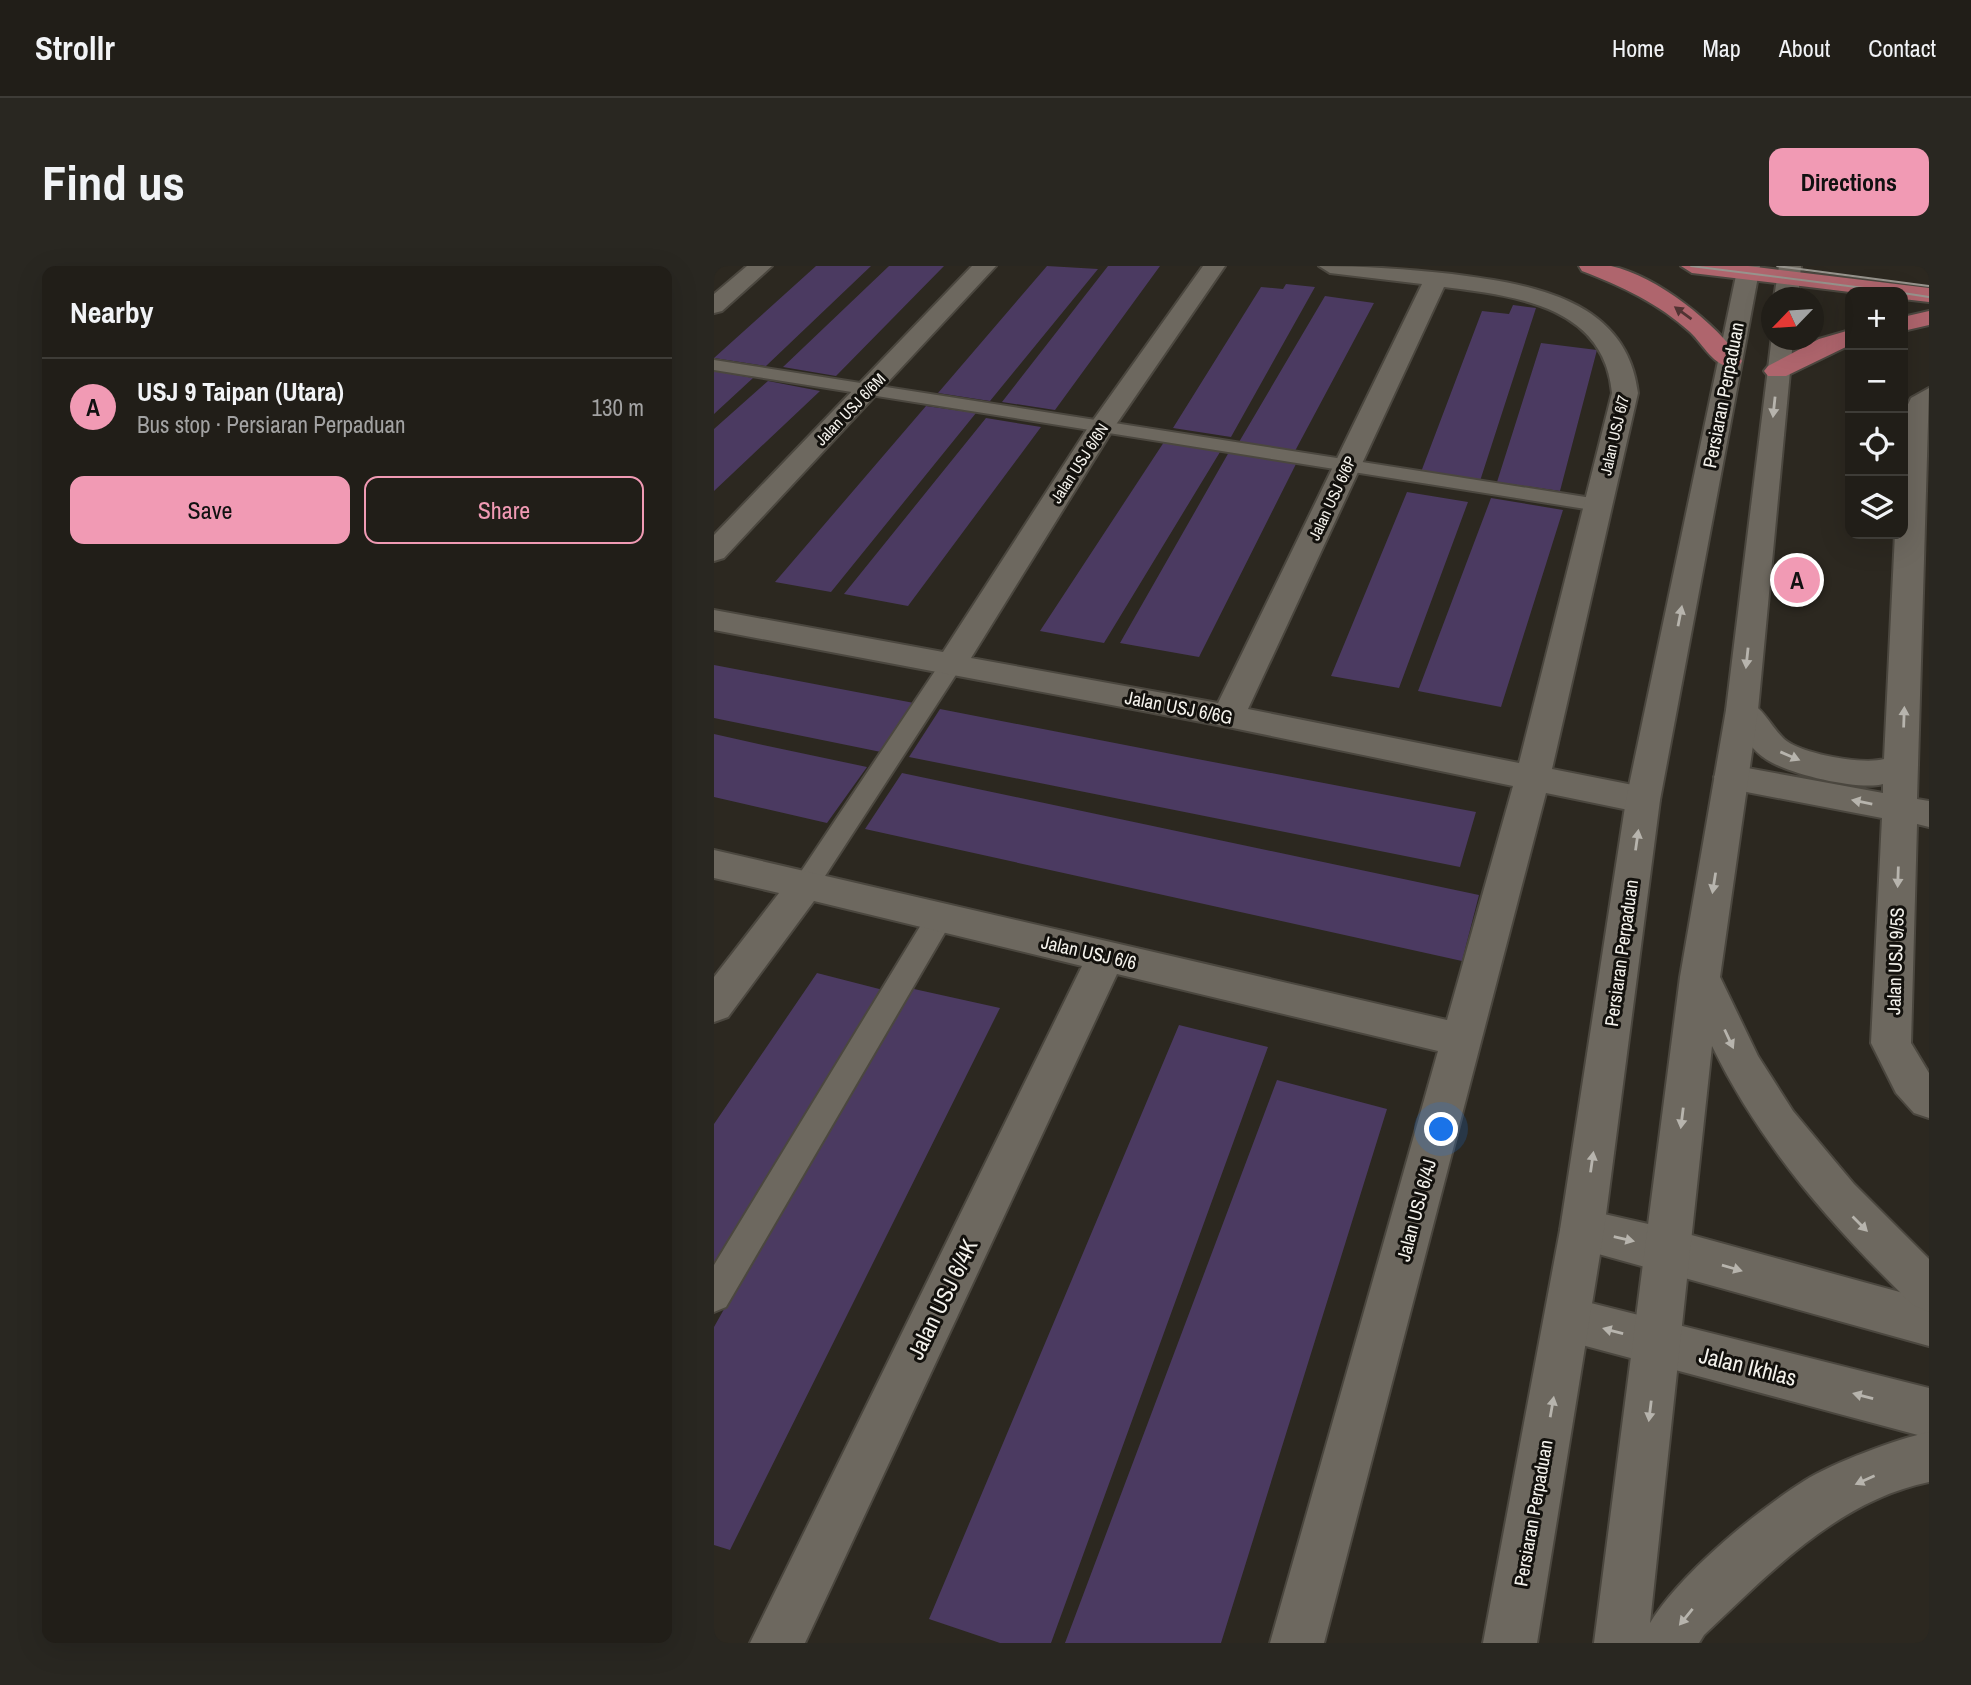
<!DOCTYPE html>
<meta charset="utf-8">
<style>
:root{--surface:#211e18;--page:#292721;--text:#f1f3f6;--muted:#a2a2a2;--line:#3e3c37;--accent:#f19ab4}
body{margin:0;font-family:"Archivo Narrow",sans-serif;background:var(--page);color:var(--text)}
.controls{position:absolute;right:21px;top:21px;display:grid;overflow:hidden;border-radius:14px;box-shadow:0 7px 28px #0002}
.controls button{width:63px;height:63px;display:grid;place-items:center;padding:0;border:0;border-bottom:2px solid var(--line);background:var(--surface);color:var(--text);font:35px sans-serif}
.compass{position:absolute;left:1047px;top:21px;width:63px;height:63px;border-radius:50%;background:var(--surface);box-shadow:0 7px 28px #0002;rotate:245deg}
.you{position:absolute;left:728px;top:864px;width:24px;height:24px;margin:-18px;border:5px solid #fff;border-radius:50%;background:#1a73e8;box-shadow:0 0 0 10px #1a73e833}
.badge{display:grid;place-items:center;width:46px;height:46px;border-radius:50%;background:var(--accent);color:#111;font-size:23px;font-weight:700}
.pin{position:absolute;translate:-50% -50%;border:4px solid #fff;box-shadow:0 2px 7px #0006}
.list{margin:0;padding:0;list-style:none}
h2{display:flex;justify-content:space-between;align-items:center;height:91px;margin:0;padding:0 28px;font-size:30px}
h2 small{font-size:23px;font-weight:400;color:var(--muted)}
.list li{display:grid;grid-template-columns:46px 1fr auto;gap:21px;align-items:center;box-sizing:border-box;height:98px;padding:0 28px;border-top:2px solid var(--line)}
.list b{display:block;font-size:26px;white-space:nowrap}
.list p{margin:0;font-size:23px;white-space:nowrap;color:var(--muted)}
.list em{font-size:23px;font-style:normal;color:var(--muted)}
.actions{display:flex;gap:14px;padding:21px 28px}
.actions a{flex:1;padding:16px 0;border:2px solid var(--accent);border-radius:14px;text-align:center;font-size:24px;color:var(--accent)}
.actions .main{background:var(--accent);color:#111}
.icon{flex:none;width:38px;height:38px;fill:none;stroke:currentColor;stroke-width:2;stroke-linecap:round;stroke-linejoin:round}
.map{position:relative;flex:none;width:1215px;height:1377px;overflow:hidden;border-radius:14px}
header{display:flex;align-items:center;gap:42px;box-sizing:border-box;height:98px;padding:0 35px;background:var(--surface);border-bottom:2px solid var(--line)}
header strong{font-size:33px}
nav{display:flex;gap:38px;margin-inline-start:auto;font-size:24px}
.intro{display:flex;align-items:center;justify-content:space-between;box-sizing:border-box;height:168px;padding:0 42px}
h1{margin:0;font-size:49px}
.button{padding:18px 32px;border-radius:14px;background:var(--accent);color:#111;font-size:24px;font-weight:700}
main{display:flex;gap:42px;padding:0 42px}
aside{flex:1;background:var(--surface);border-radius:14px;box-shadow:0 7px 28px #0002}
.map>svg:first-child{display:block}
.building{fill:#4b3a61}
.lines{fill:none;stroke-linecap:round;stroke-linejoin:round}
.service-casing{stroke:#4b473f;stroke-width:4}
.minor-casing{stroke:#4b473f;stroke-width:4}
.tertiary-casing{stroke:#4b473f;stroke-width:4}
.secondary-casing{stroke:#4b473f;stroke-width:4}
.primary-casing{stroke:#4b473f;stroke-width:4}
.service{fill:#6d685f;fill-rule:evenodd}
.minor{fill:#6d685f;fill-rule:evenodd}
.tertiary{fill:#6d685f;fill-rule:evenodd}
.secondary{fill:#6d685f;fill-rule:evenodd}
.primary{fill:#af656d;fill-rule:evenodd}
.tram{stroke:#97948d;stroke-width:2}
.oneway{fill:#513333}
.oneway2{fill:#b7b4ad}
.labels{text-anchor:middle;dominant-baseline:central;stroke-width:6;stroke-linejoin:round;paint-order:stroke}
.far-street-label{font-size:16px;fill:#f4f2ec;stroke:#13110d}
.street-label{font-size:19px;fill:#f4f2ec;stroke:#13110d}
.near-street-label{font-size:23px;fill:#f4f2ec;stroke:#13110d}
</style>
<header>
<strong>Strollr</strong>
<nav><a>Home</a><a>Map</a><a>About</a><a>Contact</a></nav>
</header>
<div class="intro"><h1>Find us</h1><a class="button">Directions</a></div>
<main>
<aside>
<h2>Nearby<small></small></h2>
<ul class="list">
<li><span class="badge">A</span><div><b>USJ 9 Taipan (Utara)</b><p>Bus stop · Persiaran Perpaduan</p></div><em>130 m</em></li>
</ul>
<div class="actions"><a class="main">Save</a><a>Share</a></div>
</aside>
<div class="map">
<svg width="1215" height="1377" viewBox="0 0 1215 1377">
<rect width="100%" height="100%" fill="#2c2820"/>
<!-- building -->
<path class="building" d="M 102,0 L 157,0 L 52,100 L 0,92 Z
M 175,0 L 230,0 L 122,110 L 69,101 Z
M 333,0 L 384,3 L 276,135 L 224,127 Z
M 394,0 L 446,0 L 341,144 L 288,136 Z
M 572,18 L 601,21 L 517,171 L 459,162 L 547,21 L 569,23 Z
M 611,30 L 660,37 L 581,185 L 525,176 Z
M 799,39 L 822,42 L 766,215 L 707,206 L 768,45 L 795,48 Z
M 827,77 L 883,84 L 846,225 L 783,216 Z
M 0,105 L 39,112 L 0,148 Z
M 54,115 L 106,125 L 0,225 L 0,163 Z
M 212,140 L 262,147 L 117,326 L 61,316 Z
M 272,152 L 327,161 L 194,340 L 130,328 Z
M 450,176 L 506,186 L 390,377 L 326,365 Z
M 515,186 L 583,196 L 485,391 L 406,377 Z
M 693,226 L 754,236 L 685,422 L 617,410 Z
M 777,232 L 849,244 L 787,441 L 704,425 Z
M 0,399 L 200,437 L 167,486 L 0,452 Z
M 226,443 L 478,492 L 762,546 L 746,601 L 195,491 Z
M 0,468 L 49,479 L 153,501 L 113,557 L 0,531 Z
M 188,507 L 765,629 L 748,695 L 151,563 Z
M 103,707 L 177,726 L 0,1008 L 0,858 Z
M 191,721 L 286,742 L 16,1284 L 0,1279 L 0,1061 Z
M 465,759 L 554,781 L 337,1377 L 286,1377 L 215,1353 Z
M 563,814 L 673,843 L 507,1377 L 351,1377 Z"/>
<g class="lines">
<defs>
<path id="service" d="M 0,94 L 884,233 L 894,239 L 884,245 L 0,104 Z
M 237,390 L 245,393 L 249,398 L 100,627 L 91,630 L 82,627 L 78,620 L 82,613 L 229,393 Z
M 226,640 L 236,644 L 240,651 L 236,658 L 12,1041 L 0,1046 L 0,999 L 216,644 Z"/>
<path id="minor" d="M 33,0 L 58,0 L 8,45 L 0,47 L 0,28 Z
M 258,0 L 282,0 L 10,292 L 0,295 L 0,269 Z
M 489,0 L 511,0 L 401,160 L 257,392 L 504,437 L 708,18 L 616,7 L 605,0 C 650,0 693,3 738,8 C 815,18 913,32 924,127 L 838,503 L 929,521 L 941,525 L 946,534 L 941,543 L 929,547 L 832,527 L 610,1377 L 556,1377 L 724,785 L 403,708 L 91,1377 L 36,1377 L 368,700 L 100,635 L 14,751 L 0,756 L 0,711 L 65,627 L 0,612 L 0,584 L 733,754 L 799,520 L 514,461 L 0,364 L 0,344 L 229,386 L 375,160 ZM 730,21 C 800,30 890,39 898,127 L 805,497 L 534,443 Z
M 1215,122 L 1203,533 L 1215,535 L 1215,561 L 1203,558 L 1197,777 L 1215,807 L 1215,852 L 1200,847 L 1182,827 L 1157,777 L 1168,552 L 1017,523 L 1005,520 L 1000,511 L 1005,502 L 1017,499 L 1169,527 L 1169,518 C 1145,525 1069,507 1049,491 C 1035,481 1021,459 1012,444 L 1016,436 C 1045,428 1052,456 1070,473 C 1087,488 1149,499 1170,493 L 1181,268 L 1189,268 L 1189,149 L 1197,132 Z"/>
<path id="tertiary" d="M 868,943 L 952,962 L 1215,1034 L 1215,1080 L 852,979 L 846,964 L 852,949 Z
M 853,1031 L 1215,1122 L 1215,1172 L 853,1075 L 836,1069 L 830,1053 L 836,1037 Z"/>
<path id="secondary" d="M 1024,0 L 1046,0 L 946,534 L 890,964 L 823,1377 L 769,1377 L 846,964 L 912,534 Z
M 1065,0 L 1087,0 L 1084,32 L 1060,32 Z
M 1058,70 L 1058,74 L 1079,74 L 1044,444 L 1006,711 L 1044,790 L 1079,845 L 1140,918 L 1215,993 L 1215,1046 L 1199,1039 C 1119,961 1047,881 998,780 L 936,1357 C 966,1308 1041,1246 1090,1215 C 1118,1197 1183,1173 1215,1166 L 1215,1216 C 1123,1235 1056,1307 990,1369 L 985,1377 L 880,1377 L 966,711 L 1012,444 Z"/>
<path id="primary" d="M 865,0 C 875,0 887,0 897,0 C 943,10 1002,57 1028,95 L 1025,100 C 1002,106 991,80 976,66 C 944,37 907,20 868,5 Z
M 967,0 L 1034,0 L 1215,22 L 1215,36 L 1189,33 L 1189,26 L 1136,26 L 978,7 Z
M 1215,45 L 1215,59 L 1189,65 L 1189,51 Z
M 1136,64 L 1136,79 L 1072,110 L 1054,110 L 1050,105 L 1054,100 L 1105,73 Z"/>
</defs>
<!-- service casing -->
<use href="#service" class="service-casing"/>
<!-- minor casing -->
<use href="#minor" class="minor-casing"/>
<!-- tertiary casing -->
<use href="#tertiary" class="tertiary-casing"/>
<!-- secondary casing -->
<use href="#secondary" class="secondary-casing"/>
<!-- primary casing -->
<use href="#primary" class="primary-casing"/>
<!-- service -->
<use href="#service" class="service"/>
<!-- minor -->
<use href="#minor" class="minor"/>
<!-- tertiary -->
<use href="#tertiary" class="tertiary"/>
<!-- secondary -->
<use href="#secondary" class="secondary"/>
<!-- primary -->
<use href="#primary" class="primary"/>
<!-- tram -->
<path class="tram" d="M 977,0 L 1181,26
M 1063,0 L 1215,20
M 1189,27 L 1215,31"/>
</g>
<!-- one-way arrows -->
<defs><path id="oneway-solid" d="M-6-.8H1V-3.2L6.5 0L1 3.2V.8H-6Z" transform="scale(1.75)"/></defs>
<use class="oneway" href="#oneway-solid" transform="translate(969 47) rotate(-144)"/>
<g class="oneway2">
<use href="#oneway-solid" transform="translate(1060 141) rotate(96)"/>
<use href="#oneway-solid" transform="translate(966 350) rotate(-79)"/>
<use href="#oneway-solid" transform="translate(1033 392) rotate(96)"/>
<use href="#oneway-solid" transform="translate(1190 451) rotate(-88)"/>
<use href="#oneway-solid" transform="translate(1076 490) rotate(23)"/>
<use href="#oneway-solid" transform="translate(1148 536) rotate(-169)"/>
<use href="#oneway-solid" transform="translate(923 574) rotate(-82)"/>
<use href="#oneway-solid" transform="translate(1184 611) rotate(92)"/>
<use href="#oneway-solid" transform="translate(1000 617) rotate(99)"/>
<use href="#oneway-solid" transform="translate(1015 773) rotate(65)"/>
<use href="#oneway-solid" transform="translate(968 852) rotate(97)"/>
<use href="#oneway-solid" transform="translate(878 896) rotate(-82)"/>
<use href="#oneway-solid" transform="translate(1146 958) rotate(45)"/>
<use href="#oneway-solid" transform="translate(910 973) rotate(13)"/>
<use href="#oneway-solid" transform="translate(1018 1002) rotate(16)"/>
<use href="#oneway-solid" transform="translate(899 1065) rotate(-165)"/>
<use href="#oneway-solid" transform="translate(1149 1130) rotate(-165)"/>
<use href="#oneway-solid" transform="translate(838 1141) rotate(-80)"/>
<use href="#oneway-solid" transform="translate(936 1145) rotate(97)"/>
<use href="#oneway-solid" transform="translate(1151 1214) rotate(156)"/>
<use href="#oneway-solid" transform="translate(972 1351) rotate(129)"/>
</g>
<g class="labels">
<!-- far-street labels -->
<g class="far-street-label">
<text transform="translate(136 143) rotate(-46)">Jalan USJ 6/6M</text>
<text transform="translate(900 169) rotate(-77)">Jalan USJ 6/7</text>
<text transform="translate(365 197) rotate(-57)">Jalan USJ 6/6N</text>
<text transform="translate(618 232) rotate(-65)">Jalan USJ 6/6P</text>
</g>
<!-- street labels -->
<g class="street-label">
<text transform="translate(1009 129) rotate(-79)">Persiaran Perpaduan</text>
<text transform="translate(465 441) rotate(11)">Jalan USJ 6/6G</text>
<text transform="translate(375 686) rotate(13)">Jalan USJ 6/6</text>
<text transform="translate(907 687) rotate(-82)">Persiaran Perpaduan</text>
<text transform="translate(1181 695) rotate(-88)">Jalan USJ 9/5S</text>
<text transform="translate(702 944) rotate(-75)">Jalan USJ 6/4J</text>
<text transform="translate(819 1247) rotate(-80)">Persiaran Perpaduan</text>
</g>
<!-- near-street labels -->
<g class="near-street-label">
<text transform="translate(228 1033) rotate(-64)">Jalan USJ 6/4K</text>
<text transform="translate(1034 1100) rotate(14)">Jalan Ikhlas</text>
</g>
</g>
</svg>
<div class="controls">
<button>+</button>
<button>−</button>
<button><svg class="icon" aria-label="locate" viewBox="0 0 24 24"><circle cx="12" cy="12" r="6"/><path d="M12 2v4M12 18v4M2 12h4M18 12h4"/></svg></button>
<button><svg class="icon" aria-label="layers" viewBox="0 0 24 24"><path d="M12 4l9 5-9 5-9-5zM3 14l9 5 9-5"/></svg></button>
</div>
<svg class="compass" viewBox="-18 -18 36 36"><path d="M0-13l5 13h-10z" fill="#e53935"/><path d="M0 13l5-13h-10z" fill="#a2a2a2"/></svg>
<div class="you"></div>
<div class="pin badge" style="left:1083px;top:314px">A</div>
</div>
</main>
